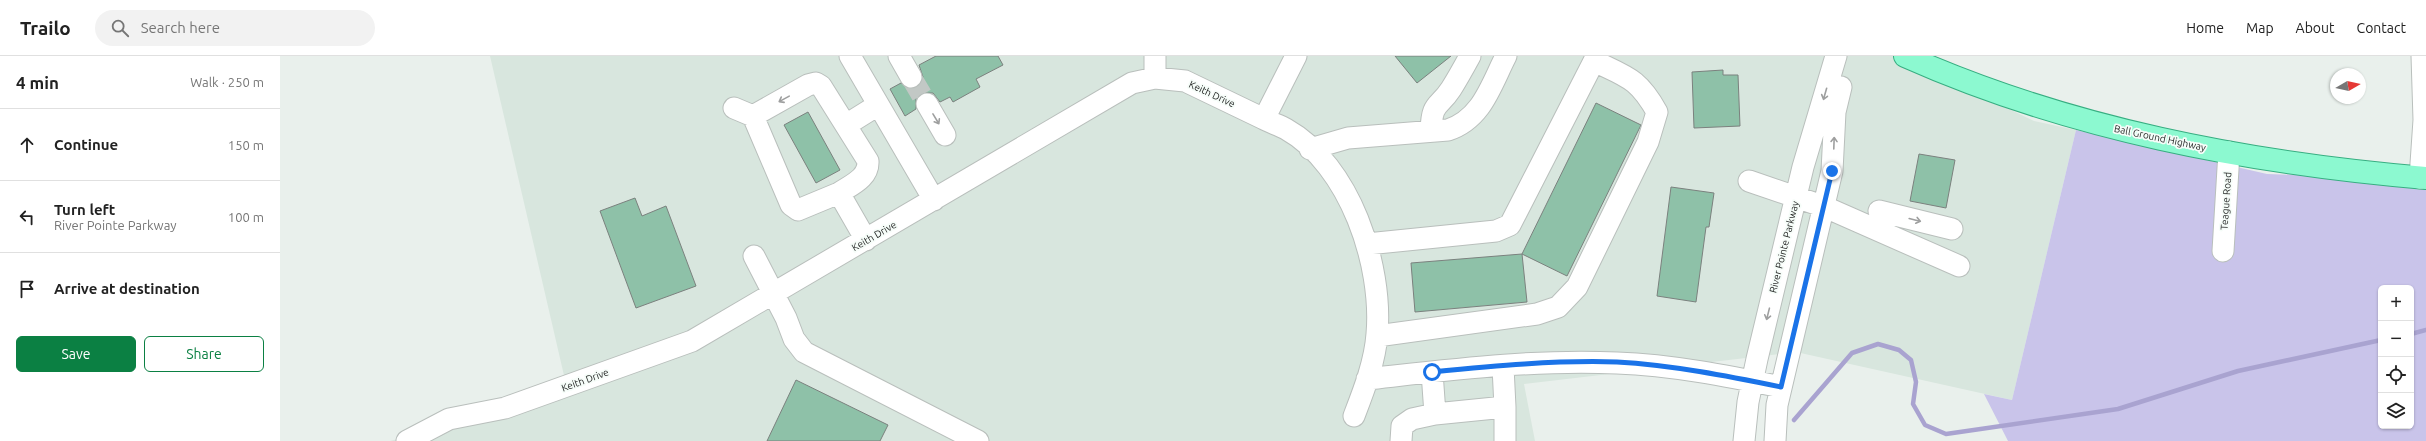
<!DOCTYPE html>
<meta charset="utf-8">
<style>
:root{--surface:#fff;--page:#f2f2f2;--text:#222;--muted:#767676;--line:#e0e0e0;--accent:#0b8043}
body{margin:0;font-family:Ubuntu,sans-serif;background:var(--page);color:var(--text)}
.controls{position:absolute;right:12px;bottom:12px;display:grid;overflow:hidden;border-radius:6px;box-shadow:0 1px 3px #0004}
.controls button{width:36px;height:36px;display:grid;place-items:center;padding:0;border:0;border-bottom:1px solid var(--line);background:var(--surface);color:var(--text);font:20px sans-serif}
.compass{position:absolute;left:2050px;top:12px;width:36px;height:36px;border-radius:50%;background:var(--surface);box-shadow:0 1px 3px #0004;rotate:81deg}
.stop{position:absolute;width:12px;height:12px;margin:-9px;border:3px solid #1a73e8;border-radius:50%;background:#fff}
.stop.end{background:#1a73e8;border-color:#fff;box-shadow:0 1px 4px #0008}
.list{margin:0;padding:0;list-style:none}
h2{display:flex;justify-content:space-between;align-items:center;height:52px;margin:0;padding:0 16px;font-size:17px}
h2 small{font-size:13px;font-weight:400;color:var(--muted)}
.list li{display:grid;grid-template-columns:26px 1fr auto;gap:12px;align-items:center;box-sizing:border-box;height:72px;padding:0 16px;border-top:1px solid var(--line)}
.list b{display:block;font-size:15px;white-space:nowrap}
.list p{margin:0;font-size:13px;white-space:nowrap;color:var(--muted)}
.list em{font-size:13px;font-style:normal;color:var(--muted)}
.actions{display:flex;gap:8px;padding:12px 16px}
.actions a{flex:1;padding:9px 0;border:1px solid var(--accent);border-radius:6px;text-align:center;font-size:14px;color:var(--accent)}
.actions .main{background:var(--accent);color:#fff}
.icon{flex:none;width:22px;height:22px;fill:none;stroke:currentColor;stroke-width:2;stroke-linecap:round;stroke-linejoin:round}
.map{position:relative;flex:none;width:2146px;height:385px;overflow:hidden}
header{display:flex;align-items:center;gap:24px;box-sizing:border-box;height:56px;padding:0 20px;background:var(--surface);border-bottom:1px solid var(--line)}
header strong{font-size:19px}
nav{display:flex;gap:22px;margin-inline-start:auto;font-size:14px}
.search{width:280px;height:36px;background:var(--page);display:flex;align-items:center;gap:10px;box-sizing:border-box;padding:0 14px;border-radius:22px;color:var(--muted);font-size:15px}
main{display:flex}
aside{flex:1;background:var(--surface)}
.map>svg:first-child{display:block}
.built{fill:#d8e6de}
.green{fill:#c9c4ea;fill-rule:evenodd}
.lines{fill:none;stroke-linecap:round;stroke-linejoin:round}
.stream{stroke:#a9a3d0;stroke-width:4.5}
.building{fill:#8ec1a8;stroke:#7b817e}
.minor-tunnel{stroke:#c2c8c5;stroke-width:21;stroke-dasharray:21 10;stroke-linecap:butt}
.minor-casing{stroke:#b9bfbc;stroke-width:23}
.major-casing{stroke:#37ae81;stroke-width:24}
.minor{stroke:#fff;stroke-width:21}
.major{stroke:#8cf9d0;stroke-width:22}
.oneway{stroke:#9e9f9f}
.route{stroke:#1a73e8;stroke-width:5}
.labels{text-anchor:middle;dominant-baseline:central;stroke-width:3.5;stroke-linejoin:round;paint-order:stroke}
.street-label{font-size:10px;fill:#282a29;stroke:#f6fdf9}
</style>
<header>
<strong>Trailo</strong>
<div class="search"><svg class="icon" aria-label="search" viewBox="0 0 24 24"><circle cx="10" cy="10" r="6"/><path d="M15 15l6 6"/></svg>Search here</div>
<nav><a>Home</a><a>Map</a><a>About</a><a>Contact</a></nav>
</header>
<main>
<aside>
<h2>4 min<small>Walk · 250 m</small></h2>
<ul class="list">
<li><svg class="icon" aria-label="ahead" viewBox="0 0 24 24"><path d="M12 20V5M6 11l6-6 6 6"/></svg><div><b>Continue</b></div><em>150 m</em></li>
<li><svg class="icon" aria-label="left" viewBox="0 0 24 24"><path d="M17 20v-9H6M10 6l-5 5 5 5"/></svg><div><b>Turn left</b><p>River Pointe Parkway</p></div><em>100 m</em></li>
<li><svg class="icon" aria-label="arrive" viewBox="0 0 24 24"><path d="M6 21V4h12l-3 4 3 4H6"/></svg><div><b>Arrive at destination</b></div></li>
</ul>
<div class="actions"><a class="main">Save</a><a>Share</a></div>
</aside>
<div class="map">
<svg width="2146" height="385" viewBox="0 0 2146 385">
<rect width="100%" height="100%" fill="#e9f0ec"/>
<!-- built -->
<path class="built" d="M 210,0 L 1619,0 L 1754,65 L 1796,74 L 1732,344 L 1516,296 L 1244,328 L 1255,385 L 110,385 L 289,341 Z"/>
<!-- green -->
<path class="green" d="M 1796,74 L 1987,118 L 2146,123 L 2146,385 L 1728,385 L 1704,338 L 1732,344 ZM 2101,232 L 2131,232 L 2131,370 L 2101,370 Z"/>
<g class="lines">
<!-- stream -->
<path class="stream" d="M 2131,278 L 2146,274
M 1514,364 L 1572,297 L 1598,288 L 1619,294 L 1631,304 L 1636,326 L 1633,348 L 1645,369 L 1666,378 L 1838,353 L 1958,315 L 2101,284"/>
</g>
<!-- building -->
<path class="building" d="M 656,0 L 718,0 L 723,9 L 696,23 L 700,31 L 673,46 L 670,41 L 660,46 L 653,37 L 641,37 L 636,42 L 636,53 L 625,60 L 610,33 L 621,27 L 631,33 L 637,31 L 643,21 L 639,9 Z
M 1115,0 L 1171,0 L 1137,27 Z
M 1443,14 L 1443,19 L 1458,19 L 1460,70 L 1414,72 L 1412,16 Z
M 1316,47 L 1361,69 L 1287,220 L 1242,198 Z
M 528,56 L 560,114 L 536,127 L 504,69 Z
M 1639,98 L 1675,104 L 1666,152 L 1630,145 Z
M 1391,131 L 1434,137 L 1429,171 L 1426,171 L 1416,246 L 1377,240 Z
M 355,142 L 362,160 L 386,150 L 416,230 L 356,252 L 320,155 Z
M 1242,198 L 1247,246 L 1135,256 L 1131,207 Z
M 516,324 L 608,369 L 600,385 L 487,385 Z"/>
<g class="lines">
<!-- minor-tunnel -->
<path class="minor-tunnel" d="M 631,21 L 647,48"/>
<defs>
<path id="minor" d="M 570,0 L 654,144
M 619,0 L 631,21
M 875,22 L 875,0
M 647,48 L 665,79
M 454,52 L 473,60 L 511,149 L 518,154 L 559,137 L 586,184
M 473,60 L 528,29 L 536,27 L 541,30 L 588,105 C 589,122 571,129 559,137
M 984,63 C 991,67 999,69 1006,73 C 1070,109 1103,209 1097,278 C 1095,306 1084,334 1074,360
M 566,69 L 598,49
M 1151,75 C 1152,45 1158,53 1171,33 C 1178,22 1184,11 1190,0
M 1030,93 L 1068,82 L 1168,74 C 1202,63 1211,29 1226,0
M 2140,122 L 2144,64 L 2142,0
M 1469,125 L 1545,151 L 1679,210
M 1599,155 L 1672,173
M 1087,188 L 1216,175 L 1230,169 L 1314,5 C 1347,21 1358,22 1377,56 L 1368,86 L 1297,231 L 1278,251 L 1257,258 L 1097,280
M 1943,195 L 1949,96
M 474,200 L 506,262 L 514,283 L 524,296 L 698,385
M 1152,316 L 1155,358 L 1225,351 L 1223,311
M 1087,323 C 1169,314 1254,303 1337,307 C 1392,309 1448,320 1501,331
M 1225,351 L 1225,385
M 127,385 L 169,363 L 225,352 L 412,285 L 852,27 L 875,22 L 905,25 L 984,63 L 1016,0
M 1121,385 L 1122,370 L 1132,363 L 1155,358
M 1464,385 L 1468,346 L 1477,303 L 1523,111 L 1556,0
M 1495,385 L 1497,349 L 1552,115 L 1555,56 L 1561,31"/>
<path id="major" d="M 1625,0 C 1789,73 1968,107 2146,122"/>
</defs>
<!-- minor casing -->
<use href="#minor" class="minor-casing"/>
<!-- major casing -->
<use href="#major" class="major-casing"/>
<!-- minor -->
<use href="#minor" class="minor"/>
<!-- major -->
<use href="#major" class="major"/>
</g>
<!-- one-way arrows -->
<defs><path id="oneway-shaft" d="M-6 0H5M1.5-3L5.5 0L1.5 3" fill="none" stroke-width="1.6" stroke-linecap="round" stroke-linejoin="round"/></defs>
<g class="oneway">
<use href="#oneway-shaft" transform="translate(1545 38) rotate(106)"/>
<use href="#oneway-shaft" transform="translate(504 43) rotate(151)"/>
<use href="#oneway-shaft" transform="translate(656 63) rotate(59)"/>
<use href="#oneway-shaft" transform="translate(1554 87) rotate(-88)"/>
<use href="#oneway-shaft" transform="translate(1635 164) rotate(14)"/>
<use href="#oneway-shaft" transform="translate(1488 258) rotate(104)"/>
</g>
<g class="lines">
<!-- route -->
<path class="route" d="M 1152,316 C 1213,310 1276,304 1337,306 C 1391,309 1448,320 1501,331 L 1552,115"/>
</g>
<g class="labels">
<!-- street labels -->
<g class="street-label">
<text transform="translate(932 38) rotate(25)">Keith Drive</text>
<text transform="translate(1880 82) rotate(12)">Ball Ground Highway</text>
<text transform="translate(1946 145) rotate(-86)">Teague Road</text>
<text transform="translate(594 180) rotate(-30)">Keith Drive</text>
<text transform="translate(1504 191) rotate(-76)">River Pointe Parkway</text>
<text transform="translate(305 324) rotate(-20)">Keith Drive</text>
</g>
</g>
</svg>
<div class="controls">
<button>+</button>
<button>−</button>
<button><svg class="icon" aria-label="locate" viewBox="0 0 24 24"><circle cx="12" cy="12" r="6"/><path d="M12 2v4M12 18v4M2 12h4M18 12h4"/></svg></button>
<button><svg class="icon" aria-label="layers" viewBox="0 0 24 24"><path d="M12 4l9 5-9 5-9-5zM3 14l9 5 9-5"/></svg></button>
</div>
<svg class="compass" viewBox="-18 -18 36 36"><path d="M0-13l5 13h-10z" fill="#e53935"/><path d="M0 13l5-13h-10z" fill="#767676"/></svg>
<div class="stop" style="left:1152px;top:316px"></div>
<div class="stop end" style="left:1552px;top:115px"></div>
</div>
</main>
